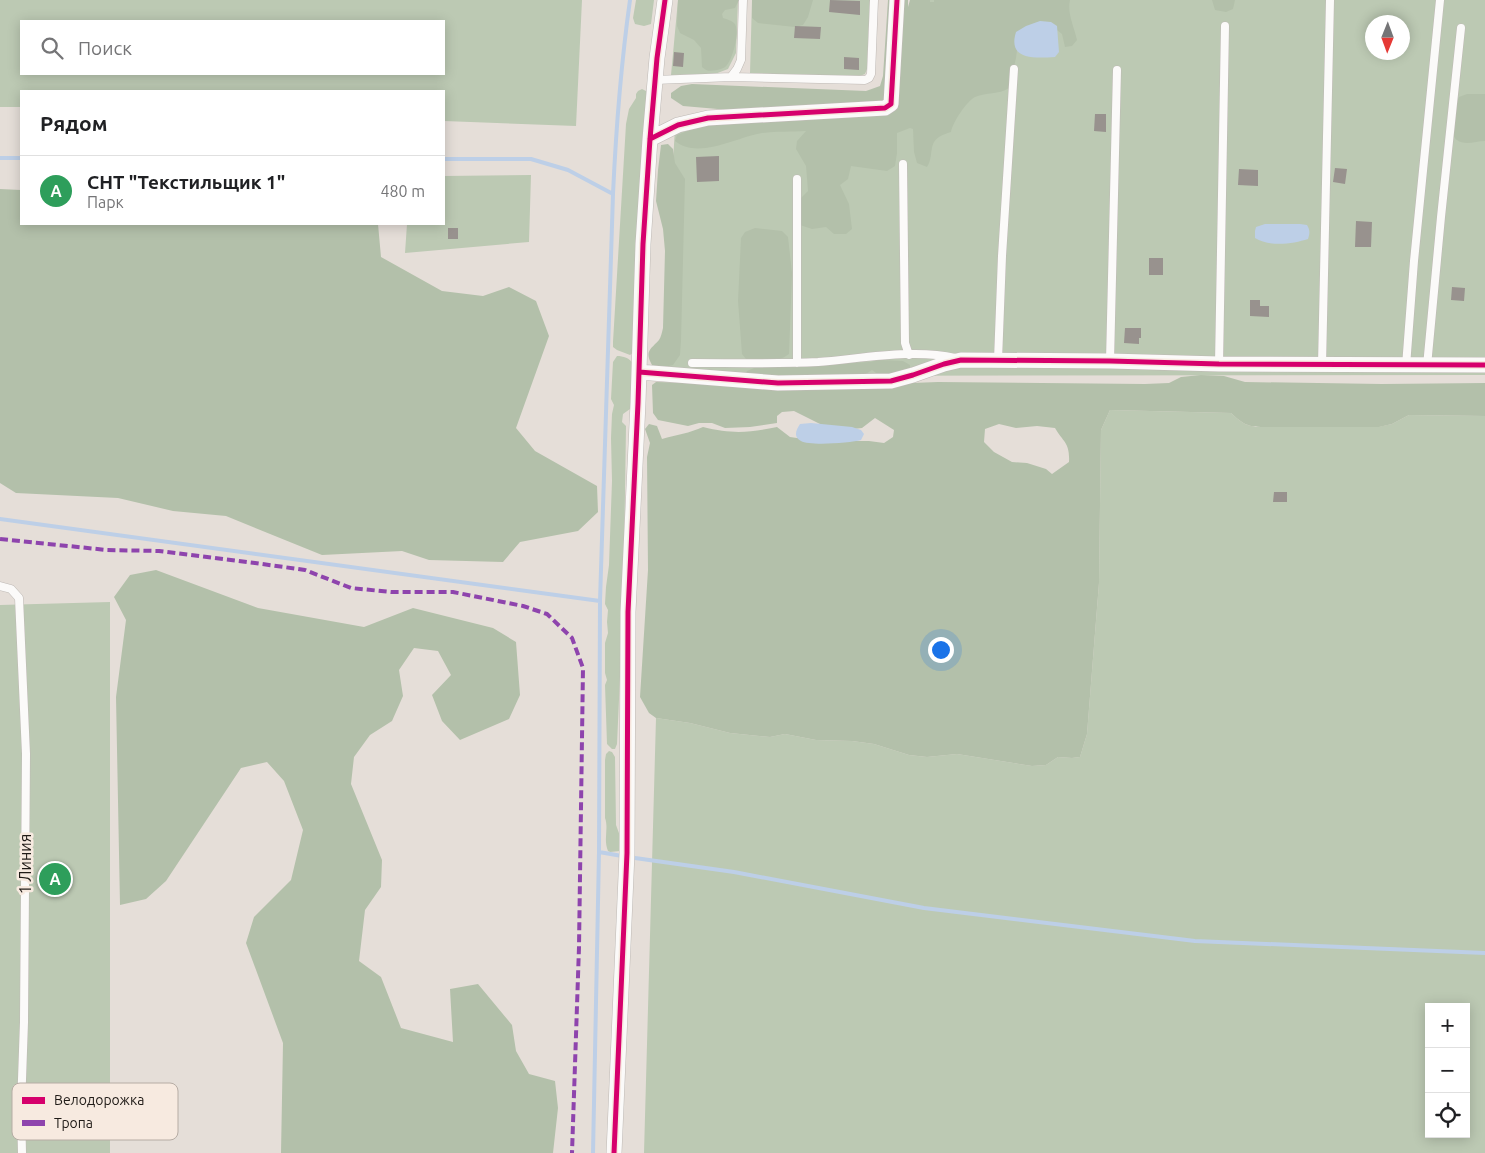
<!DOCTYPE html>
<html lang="ru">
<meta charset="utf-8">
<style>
:root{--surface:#fff;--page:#f2f2f2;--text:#202124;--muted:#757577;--line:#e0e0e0;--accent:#7c3aed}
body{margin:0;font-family:Ubuntu,sans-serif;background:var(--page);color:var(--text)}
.controls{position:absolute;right:15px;bottom:15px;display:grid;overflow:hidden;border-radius:0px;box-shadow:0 2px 12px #0003}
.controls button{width:45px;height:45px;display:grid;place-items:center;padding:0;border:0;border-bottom:1px solid var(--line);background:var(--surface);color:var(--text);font:25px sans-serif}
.compass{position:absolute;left:1365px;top:15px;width:45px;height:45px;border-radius:50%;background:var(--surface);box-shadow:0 2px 12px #0003;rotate:181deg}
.you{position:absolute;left:940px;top:649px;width:18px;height:18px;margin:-12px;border:4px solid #fff;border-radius:50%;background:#1a73e8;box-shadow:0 0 0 8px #1a73e833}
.badge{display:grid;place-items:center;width:32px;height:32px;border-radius:50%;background:var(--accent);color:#fff;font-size:16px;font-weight:700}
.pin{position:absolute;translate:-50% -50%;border:2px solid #fff;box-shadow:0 1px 5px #0006}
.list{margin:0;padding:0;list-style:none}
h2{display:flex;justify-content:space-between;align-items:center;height:65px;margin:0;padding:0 20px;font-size:21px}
h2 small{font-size:16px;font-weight:400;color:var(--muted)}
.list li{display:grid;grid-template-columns:32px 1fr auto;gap:15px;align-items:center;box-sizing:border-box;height:70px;padding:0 20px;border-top:1px solid var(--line)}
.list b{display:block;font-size:19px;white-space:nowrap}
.list p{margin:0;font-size:16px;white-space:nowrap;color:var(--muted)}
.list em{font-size:16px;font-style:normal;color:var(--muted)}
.icon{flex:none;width:28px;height:28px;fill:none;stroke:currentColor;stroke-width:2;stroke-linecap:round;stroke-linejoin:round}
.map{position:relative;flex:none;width:1485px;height:1153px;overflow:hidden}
.search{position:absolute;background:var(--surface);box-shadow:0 2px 12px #0003;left:20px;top:20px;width:425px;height:55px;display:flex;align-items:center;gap:12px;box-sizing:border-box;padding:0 18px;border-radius:0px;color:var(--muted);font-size:19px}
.panel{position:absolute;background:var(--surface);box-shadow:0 2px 12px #0003;left:20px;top:90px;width:425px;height:135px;border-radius:0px}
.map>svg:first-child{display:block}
.green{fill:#bcc9b3;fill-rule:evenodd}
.forest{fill:#b3c0aa;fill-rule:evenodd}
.water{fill:#bdcfe7}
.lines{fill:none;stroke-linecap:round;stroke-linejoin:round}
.stream{stroke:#bdcfe7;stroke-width:4}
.building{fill:#98928e}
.lane-casing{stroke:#beb9b5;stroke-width:9}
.street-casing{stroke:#beb9b5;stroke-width:16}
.lane{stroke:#fbfaf9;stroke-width:8}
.street{stroke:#fbfaf9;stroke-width:15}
.quiet{stroke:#8e44ad;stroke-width:4;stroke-dasharray:8 4;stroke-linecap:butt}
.cycleway-casing{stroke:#f7eae0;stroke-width:8}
.cycleway{stroke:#d6006c;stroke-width:5}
.labels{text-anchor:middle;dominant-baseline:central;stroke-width:5;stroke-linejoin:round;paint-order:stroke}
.street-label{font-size:16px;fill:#201b17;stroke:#f7eae0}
.key{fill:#f7eae0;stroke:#b6aca4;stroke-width:1}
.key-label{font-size:14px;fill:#201b17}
</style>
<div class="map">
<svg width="1485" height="1153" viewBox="0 0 1485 1153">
<rect width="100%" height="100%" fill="#e5ded8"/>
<!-- green -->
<path class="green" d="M 0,0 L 582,0 L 576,126 L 444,121 L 444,91 L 21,91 L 21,107 L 0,107 ZM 21,21 L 444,21 L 444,74 L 21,74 Z
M 636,0 L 654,0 L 651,24 L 644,26 L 635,24 L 633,18 Z
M 678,0 L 738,0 L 736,53 L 728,69 L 715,74 L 671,75 Z
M 752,0 L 870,0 L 867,69 L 865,74 L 857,77 L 750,73 Z
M 915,0 L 1485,0 L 1485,375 L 661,376 L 675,127 L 907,128 ZM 1372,22 L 1402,22 L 1402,52 L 1372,52 Z
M 642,89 L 646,91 L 646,106 L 634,352 L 630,355 L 617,350 L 613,347 L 613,342 L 626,124 L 629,109 L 636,98 L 636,94 L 638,91 Z
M 531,175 L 529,242 L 405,253 L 407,224 L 444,224 L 444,176 Z
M 617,356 C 623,356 630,358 633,364 L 630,409 L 623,414 L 622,422 L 626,426 L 624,562 L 620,677 L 617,744 L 615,749 L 612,749 L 607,744 L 605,685 L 607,680 L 605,673 L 605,643 L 608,633 L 607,622 L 608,610 L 605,604 L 606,587 L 609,565 L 612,481 L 611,438 L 612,414 L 614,405 L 611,399 L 613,362 Z
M 1110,410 L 1231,413 C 1243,424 1247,427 1264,427 L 1378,427 L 1392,424 L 1409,415 L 1485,416 L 1485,1153 L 644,1153 L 656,718 L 690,723 L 730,733 L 770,737 L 785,734 L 816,740 L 852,741 L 874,744 L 909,755 L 927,757 L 957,754 L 1032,766 L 1046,765 L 1058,757 L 1072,758 L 1080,757 L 1087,734 L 1099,583 L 1101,430 ZM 1429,1007 L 1466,1007 L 1466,1134 L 1429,1134 Z
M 110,602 L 110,1153 L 0,1153 L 0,605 Z
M 609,751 L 612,752 L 615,757 L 616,825 L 620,836 L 620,851 L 610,852 L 608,851 C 603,839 609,829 605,818 L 605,760 L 606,754 Z"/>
<!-- forest -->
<path class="forest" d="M 678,0 L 739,0 L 735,8 L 725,10 L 722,14 L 723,18 C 727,19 732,21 734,23 C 741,29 733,58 727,65 C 725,68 721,69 717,70 C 711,71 707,72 702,67 L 701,48 L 694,40 L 680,33 L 677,26 Z
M 752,0 L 813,0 L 808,17 L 803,25 L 795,27 L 758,23 L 752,18 Z
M 888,0 L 908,0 L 908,7 L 910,0 L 930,0 L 930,2 L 934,2 L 934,0 L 1070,0 C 1067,14 1074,26 1077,40 L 1072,46 L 1065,47 L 1062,34 L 1053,27 L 1019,34 L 1016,58 L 1009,88 C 998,95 987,92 975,97 C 966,102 953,122 951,132 C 947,133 942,135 939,137 C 928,144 934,157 927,167 L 917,163 L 914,152 L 913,129 L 910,128 L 897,133 L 897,153 L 895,166 L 887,171 L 851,166 L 848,179 L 840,185 L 849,204 L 852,229 L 846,234 L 834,234 L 826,227 L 812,229 L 800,225 L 801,198 L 808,191 L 806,166 L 796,149 L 797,141 L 806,131 C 792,132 777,131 762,133 C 737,137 698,160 675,141 L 677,135 L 711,122 L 774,114 L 683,106 L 671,98 L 671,93 L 681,86 L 692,84 L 866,91 L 880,86 L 883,76 Z
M 1212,0 L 1235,0 L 1233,9 L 1226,12 L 1215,10 Z
M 1467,94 L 1485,94 L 1485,141 C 1476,141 1465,146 1457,140 C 1448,135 1455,104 1459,97 Z
M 668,144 L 673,149 L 675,163 L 685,179 L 681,341 L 680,355 L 673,365 L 660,368 L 652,365 C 644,351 651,349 659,340 C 661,337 662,332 663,328 L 665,251 L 663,229 L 656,201 L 658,170 L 661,145 Z
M 0,189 L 21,190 L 21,224 L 378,224 L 381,257 L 442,291 L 483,296 L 509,287 L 536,301 L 549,336 L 516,428 L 535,451 L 597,486 L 598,512 L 578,531 L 520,542 L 503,562 L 429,560 L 402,551 L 322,555 L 226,516 L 173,511 L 118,498 L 16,493 L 0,483 Z
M 755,228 L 782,231 L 788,237 L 792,273 L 789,354 C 776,364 761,361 746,359 L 742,354 L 738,301 L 741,238 L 745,232 Z
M 879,360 L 903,361 L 910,365 L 910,369 L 883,378 L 872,370 L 861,377 L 786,379 L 746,373 L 747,371 L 754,368 L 870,362 Z
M 1201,375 L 1224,376 L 1245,382 L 1382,384 L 1485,383 L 1485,416 L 1409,415 L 1392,424 L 1379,427 L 1264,427 C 1247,427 1243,424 1231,413 L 1110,410 L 1101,430 L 1099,583 L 1087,734 L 1080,757 L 1072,758 L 1058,757 L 1046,765 L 1032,766 L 957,754 L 927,757 L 909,755 L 874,744 L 852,741 L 816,740 L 785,734 L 770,737 L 730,733 L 690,723 L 656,718 L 649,713 L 640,697 L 648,570 L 647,457 L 650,443 L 645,429 L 649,424 L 657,426 L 662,439 C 676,435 690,433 703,427 C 732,434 748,433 777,427 L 790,437 L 818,441 L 869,441 L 884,443 L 893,437 L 894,430 L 875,418 L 862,428 L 853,429 L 824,426 L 794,411 L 782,412 L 777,416 L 777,423 L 750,427 L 725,428 L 712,423 L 699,423 L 688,426 L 658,420 L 653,413 L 652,385 L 656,382 L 835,386 L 938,382 L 1145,384 L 1169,383 L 1181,377 ZM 999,424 L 1016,428 L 1037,426 L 1055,428 C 1064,443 1070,443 1069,462 L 1052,474 L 1046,469 L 1027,463 L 1012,462 L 994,452 L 984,442 L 985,429 Z
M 156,570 L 258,608 L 364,627 L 413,608 L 493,628 L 516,642 L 520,695 L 509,719 L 460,740 L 442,721 L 432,695 L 451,675 L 438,651 L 414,648 L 399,670 L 403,696 L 392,721 L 370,735 L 354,757 L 351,784 L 382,860 L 381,887 L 365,910 L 359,961 L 381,977 L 401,1028 L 453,1042 L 450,989 L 478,984 L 512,1025 L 516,1051 L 529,1074 L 555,1081 L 558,1108 L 553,1153 L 281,1153 L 283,1043 L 246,943 L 254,917 L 291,880 L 303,830 L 284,781 L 267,762 L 241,768 L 166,881 L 146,899 L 120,905 L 116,697 L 126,620 L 114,597 L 130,575 Z"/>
<!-- water -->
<path class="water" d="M 1040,21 L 1051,22 L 1057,26 L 1059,52 L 1055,57 C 1036,58 1007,61 1016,32 L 1026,26 Z
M 1265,224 L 1300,224 L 1307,225 C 1310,230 1310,233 1308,239 C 1293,244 1269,247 1255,238 L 1255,231 L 1256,227 Z
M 811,423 L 852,427 L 861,430 L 864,434 L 861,440 C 851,443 809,446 801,441 C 793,437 796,430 800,424 Z"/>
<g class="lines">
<!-- stream -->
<path class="stream" d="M 0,158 L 21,158
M 444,159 L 531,159 L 568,170 L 613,194
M 0,519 L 600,601
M 599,852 L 622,856
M 635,858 L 734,872 L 924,908 L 1195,941 L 1485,953
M 593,1153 L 599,852 L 600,601 L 613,194 C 616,129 621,64 630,0"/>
</g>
<!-- building -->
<path class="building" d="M 830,0 L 860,1 L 860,15 L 829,12 Z
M 795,26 L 821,27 L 820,39 L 794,38 Z
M 674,52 L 684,53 L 683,67 L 673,66 Z
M 844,57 L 859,58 L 859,70 L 844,69 Z
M 1095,114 L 1106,114 L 1106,132 L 1094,131 Z
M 719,156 L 719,181 L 697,182 L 696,157 Z
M 1335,168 L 1347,169 L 1345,184 L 1333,182 Z
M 1239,169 L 1258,170 L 1258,186 L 1238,185 Z
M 1356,221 L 1372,222 L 1371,247 L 1355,247 Z
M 448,228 L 458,228 L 458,239 L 448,239 Z
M 1149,258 L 1163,258 L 1163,275 L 1149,275 Z
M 1452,287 L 1465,288 L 1464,301 L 1451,300 Z
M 1250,300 L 1260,300 L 1260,306 L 1269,306 L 1269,317 L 1250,316 Z
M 1125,328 L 1141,328 L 1141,338 L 1139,338 L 1139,344 L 1124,343 Z
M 1274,492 L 1287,492 L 1287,502 L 1273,502 Z"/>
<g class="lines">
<defs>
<path id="lane" d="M 731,77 L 737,69 L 741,60 L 743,0
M 655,80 L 731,77 L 865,80 L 869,78 L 871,74 L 874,0
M 903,164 L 905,343 L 909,355
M 998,360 L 1002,256 L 1014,69
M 1110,361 L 1117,70
M 692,363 C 734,363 776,364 818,362 C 860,359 914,348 955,358
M 797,363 L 797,179
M 1219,364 L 1225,26
M 1322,365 L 1330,0
M 1406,366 L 1414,261 L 1440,0
M 1427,366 L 1441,217 L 1461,28
M 0,586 L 11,589 L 19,598 L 26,754 L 24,1022 L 21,1108 L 22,1153"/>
<path id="street" d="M 650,139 L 678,125 L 708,118 L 885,108 L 891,104 L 897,0
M 639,372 L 778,383 L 891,381 L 913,375 L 944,364 L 961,360 L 1110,361 L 1219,364 L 1485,365
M 614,1153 L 627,853 L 628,612 L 638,403 L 643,244 L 650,139 L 657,58 L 665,0"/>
</defs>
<!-- lane casing -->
<use href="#lane" class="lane-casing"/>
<!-- street casing -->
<use href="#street" class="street-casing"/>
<!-- lane -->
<use href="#lane" class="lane"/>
<!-- street -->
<use href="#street" class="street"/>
<!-- quiet -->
<path class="quiet" d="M 0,539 L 107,550 L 159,551 L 255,563 L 305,570 L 351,588 L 391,592 L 453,592 L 523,606 L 547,614 L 572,638 L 583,668 L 579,947 L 572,1153"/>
<defs>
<path id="cycleway" d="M 650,139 L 678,125 L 708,118 L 885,108 L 891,104 L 897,0
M 639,372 L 778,383 L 891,381 L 913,375 L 944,364 L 961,360 L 1110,361 L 1219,364 L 1485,365
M 614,1153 L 627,853 L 628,612 L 638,403 L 643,244 L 650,139 L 657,58 L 665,0"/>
</defs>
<!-- cycleway casing -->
<use href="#cycleway" class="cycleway-casing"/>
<!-- cycleway -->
<use href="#cycleway" class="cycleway"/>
</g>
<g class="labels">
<!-- street labels -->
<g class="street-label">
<text transform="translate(25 864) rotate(-90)">1 Линия</text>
</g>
</g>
<!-- legend -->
<rect x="12" y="1083" width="166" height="57" rx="8" class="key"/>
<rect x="22" y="1097" width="23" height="7" fill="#d6006c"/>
<rect x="22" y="1120" width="23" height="6" fill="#8e44ad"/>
<g class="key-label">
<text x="54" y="1105">Велодорожка</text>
<text x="54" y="1128">Тропа</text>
</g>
</svg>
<div class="controls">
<button>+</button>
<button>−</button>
<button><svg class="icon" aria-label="locate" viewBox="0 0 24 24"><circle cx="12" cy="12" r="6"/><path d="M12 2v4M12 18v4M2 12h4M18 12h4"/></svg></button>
</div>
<svg class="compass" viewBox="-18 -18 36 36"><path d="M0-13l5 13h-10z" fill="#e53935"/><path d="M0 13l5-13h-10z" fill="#757577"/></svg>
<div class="you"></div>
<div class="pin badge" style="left:55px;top:879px;background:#2e9e5b">A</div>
<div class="search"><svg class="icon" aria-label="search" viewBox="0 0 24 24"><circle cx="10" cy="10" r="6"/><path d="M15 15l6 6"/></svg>Поиск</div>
<section class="panel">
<h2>Рядом<small></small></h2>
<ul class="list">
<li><span class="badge" style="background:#2e9e5b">A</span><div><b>СНТ &quot;Текстильщик 1&quot;</b><p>Парк</p></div><em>480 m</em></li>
</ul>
</section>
</div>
